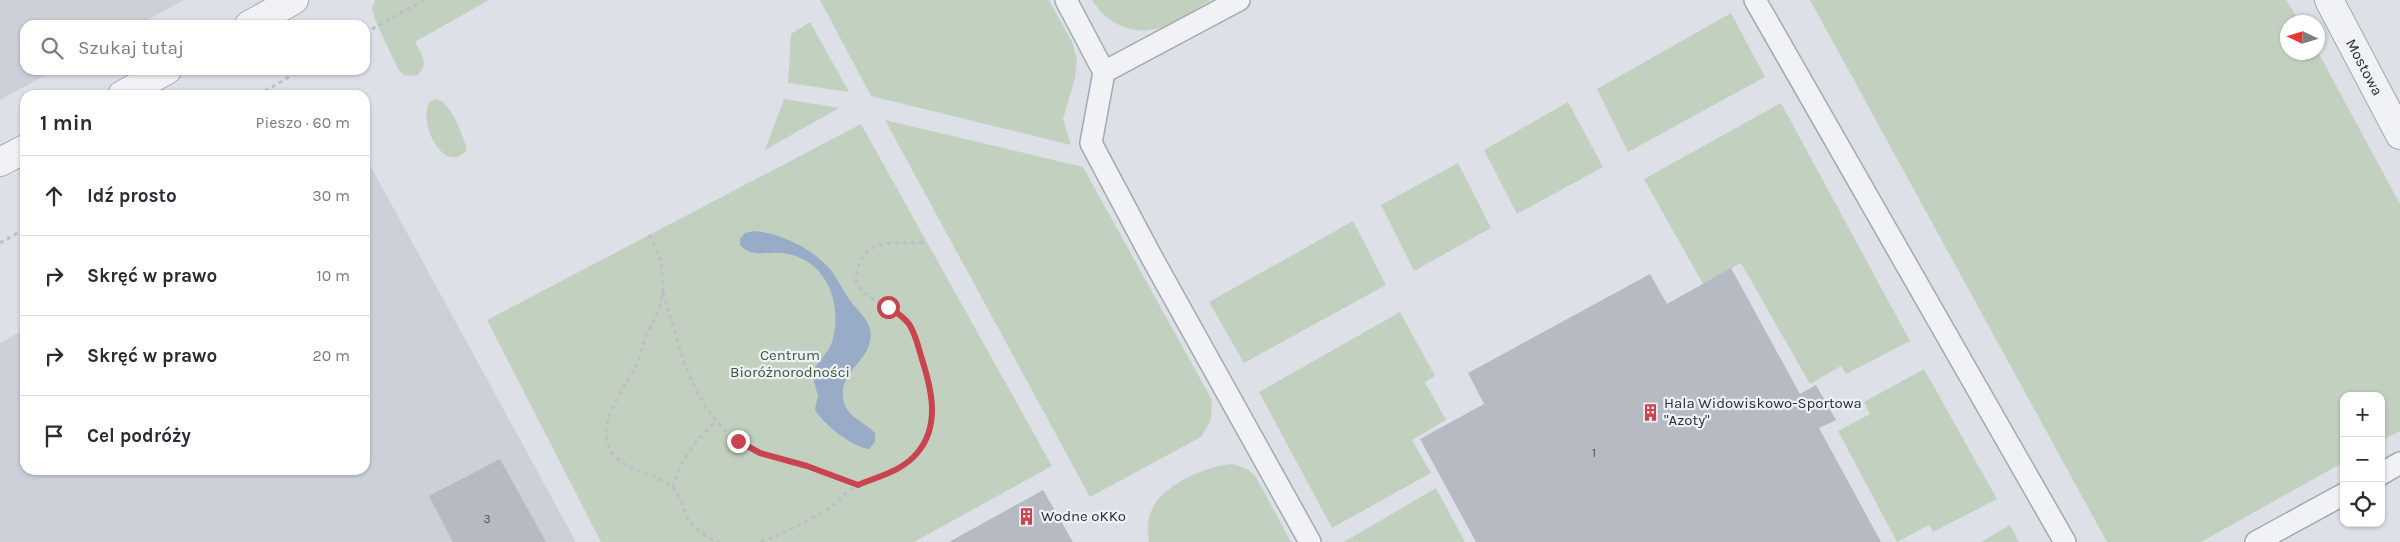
<!DOCTYPE html>
<html lang="pl">
<meta charset="utf-8">
<style>
:root{--surface:#fff;--page:#f7f7f7;--text:#2b2b33;--muted:#7c7c81;--line:#e1e1e2}
body{margin:0;font-family:Karla,sans-serif;background:var(--page);color:var(--text)}
.controls{position:absolute;right:15px;bottom:15px;display:grid;overflow:hidden;border-radius:10px;box-shadow:0 1px 4px #0004}
.controls button{width:45px;height:45px;display:grid;place-items:center;padding:0;border:0;border-bottom:1px solid var(--line);background:var(--surface);color:var(--text);font:25px sans-serif}
.compass{position:absolute;left:2280px;top:15px;width:45px;height:45px;border-radius:50%;background:var(--surface);box-shadow:0 1px 4px #0004;rotate:274deg}
.stop{position:absolute;width:15px;height:15px;margin:-11px;border:4px solid #ca4450;border-radius:50%;background:#fff}
.stop.end{background:#ca4450;border-color:#fff;box-shadow:0 1px 5px #0008}
.list{margin:0;padding:0;list-style:none}
h2{display:flex;justify-content:space-between;align-items:center;height:65px;margin:0;padding:0 20px;font-size:21px}
h2 small{font-size:16px;font-weight:400;color:var(--muted)}
.list li{display:grid;grid-template-columns:32px 1fr auto;gap:15px;align-items:center;box-sizing:border-box;height:80px;padding:0 20px;border-top:1px solid var(--line)}
.list b{display:block;font-size:19px;white-space:nowrap}
.list em{font-size:16px;font-style:normal;color:var(--muted)}
.icon{flex:none;width:28px;height:28px;fill:none;stroke:currentColor;stroke-width:2;stroke-linecap:round;stroke-linejoin:round}
.map{position:relative;flex:none;width:2400px;height:542px;overflow:hidden}
.search{position:absolute;background:var(--surface);box-shadow:0 1px 4px #0004;left:20px;top:20px;width:350px;height:55px;display:flex;align-items:center;gap:12px;box-sizing:border-box;padding:0 18px;border-radius:15px;color:var(--muted);font-size:19px}
.panel{position:absolute;background:var(--surface);box-shadow:0 1px 4px #0004;left:20px;top:90px;width:350px;height:385px;border-radius:15px}
.map>svg:first-child{display:block}
.built{fill:#ccd0d9}
.green{fill:#c2d1bf}
.water{fill:#99acc7}
.building{fill:#b5bac3}
.lines{fill:none;stroke-linecap:round;stroke-linejoin:round}
.service-casing{stroke:#a3a8b1;stroke-width:24}
.tertiary-casing{stroke:#a3a8b1;stroke-width:30}
.path{stroke:#bcbfc5;stroke-width:3;stroke-dasharray:4 4;stroke-linecap:butt}
.service{stroke:#f0f2f5;stroke-width:21}
.tertiary{stroke:#f0f2f5;stroke-width:28}
.route{stroke:#ca4450;stroke-width:6}
.labels{text-anchor:middle;dominant-baseline:central;stroke-width:4.5;stroke-linejoin:round;paint-order:stroke}
.number-label{font-size:12px;fill:#4a515e}
.street-label{font-size:15px;fill:#272e3d;stroke:#edf0f5}
.park-label{font-size:15px;fill:#3a5835;stroke:#edf0f5}
.poi-label{font-size:15px;fill:#272e3d;stroke:#edf0f5;text-anchor:start}
</style>
<div class="map">
<svg width="2400" height="542" viewBox="0 0 2400 542">
<rect width="100%" height="100%" fill="#dde1e7"/>
<!-- built -->
<path class="built" d="M 0,0 L 184,0 L 138,25 L 25,25 L 25,70 L 55,70 L 0,100 Z
M 365,156 L 576,542 L 0,542 L 0,343 L 25,329 L 25,470 L 365,470 Z"/>
<!-- green -->
<path class="green" d="M 375,0 L 489,0 L 415,42 C 422,55 430,65 416,76 L 404,75 L 398,69 L 375,20 L 372,8 Z
M 820,0 L 1049,0 L 1072,42 L 1077,59 L 1075,78 L 1063,119 L 1071,145 L 871,96 Z
M 1092,0 L 1211,0 C 1195,9 1179,21 1162,27 C 1134,37 1107,24 1092,0 Z
M 1810,0 L 2286,0 L 2300,22 L 2288,22 L 2288,52 L 2318,52 L 2400,204 L 2400,431 L 2381,441 L 2381,396 L 2344,396 L 2344,462 L 2201,542 L 2107,542 Z
M 1731,13 L 1765,77 L 1628,152 L 1597,89 Z
M 810,22 L 849,92 L 788,83 L 791,34 Z
M 436,99 C 452,103 460,131 466,145 L 467,150 C 445,176 418,126 429,102 Z
M 784,99 L 839,108 L 765,150 Z
M 1568,102 L 1603,167 L 1517,214 L 1484,150 Z
M 1781,103 L 1910,341 L 1846,374 L 1841,366 L 1810,384 L 1741,263 L 1703,284 L 1644,179 Z
M 885,120 L 1083,167 L 1212,400 L 1211,420 L 1201,437 L 1090,497 Z
M 861,124 L 1052,466 L 914,542 L 601,542 L 487,320 Z
M 1458,163 L 1491,228 L 1414,271 L 1381,205 Z
M 1353,221 L 1386,285 L 1244,363 L 1209,302 Z
M 1400,312 L 1435,376 L 1425,382 L 1446,420 L 1412,440 L 1431,473 L 1332,528 L 1259,392 Z
M 1924,369 L 1997,499 L 1933,532 L 1929,525 L 1897,542 L 1838,431 L 1870,414 L 1864,402 Z
M 1233,464 L 1249,470 L 1256,477 L 1291,542 L 1149,542 C 1147,531 1147,518 1153,507 C 1165,484 1208,465 1233,464 Z
M 1436,488 L 1465,542 L 1344,542 Z
M 2010,525 L 2019,542 L 1981,542 Z"/>
<!-- water -->
<path class="water" d="M 754,231 C 781,233 813,249 831,270 C 838,280 844,292 851,302 C 861,314 874,324 870,341 C 866,363 840,372 843,398 C 846,418 863,420 875,433 L 875,442 L 869,449 C 854,448 821,423 815,409 L 818,396 L 812,374 C 816,362 828,354 832,342 C 844,303 825,255 779,253 C 764,252 751,257 740,245 L 740,239 L 745,233 Z"/>
<!-- building -->
<path class="building" d="M 1731,268 L 1800,394 L 1816,385 L 1836,420 L 1819,428 L 1881,542 L 1476,542 L 1420,439 L 1484,404 L 1468,373 L 1650,274 L 1667,304 Z
M 500,459 L 546,542 L 453,542 L 429,496 Z
M 1043,490 L 1073,542 L 949,542 Z"/>
<g class="lines">
<defs>
<path id="service" d="M 1066,0 L 1104,72 L 1091,143 L 1151,256 L 1310,542
M 1755,0 L 2065,542
M 1104,72 L 1239,0
M 2381,474 L 2400,463
M 2256,542 L 2344,494"/>
<g id="tertiary">
<path id="s1" d="M 2329,0 L 2400,135"/>
<path d="M 249,25 L 294,0"/>
<path d="M 122,95 L 167,70"/>
<path d="M 0,162 L 25,149"/>
</g>
</defs>
<!-- service casing -->
<use href="#service" class="service-casing"/>
<!-- tertiary casing -->
<use href="#tertiary" class="tertiary-casing"/>
<!-- path -->
<path class="path" d="M 365,33 L 424,0
M 258,95 L 301,70
M 649,235 C 662,257 667,283 659,308 C 656,318 650,327 646,336 C 642,346 640,358 635,368 C 622,392 592,428 614,455 C 628,472 654,473 671,486 C 679,492 681,503 685,512 C 690,527 705,536 718,542
M 0,243 L 25,229
M 663,292 C 666,305 670,316 674,329 C 687,375 704,423 749,448 C 767,458 788,460 807,467 C 824,472 841,480 858,485
M 673,487 C 679,461 697,439 716,421
M 761,542 C 778,536 822,514 835,504 C 840,500 844,494 849,491 C 866,479 887,476 904,465 C 941,439 934,395 922,358 C 918,347 916,335 910,326 C 897,305 866,303 856,281 C 859,234 893,245 926,242"/>
<!-- service -->
<use href="#service" class="service"/>
<!-- tertiary -->
<use href="#tertiary" class="tertiary"/>
</g>
<g class="lines">
<!-- route -->
<path class="route" d="M 738,441 L 760,453 L 807,466 L 858,485 C 879,476 903,471 918,452 C 941,424 931,387 921,356 C 918,345 915,333 909,324 C 903,316 896,312 888,307"/>
</g>
<!-- icons -->
<defs>
<symbol id="building-bare" viewBox="-9 -9 18 18"><path d="M-4-6H4V6H1V3H-1V6H-4ZM-2.5-4.3h1.7v1.8h-1.7ZM.8-4.3h1.7v1.8H.8ZM-2.5-1h1.7V.8h-1.7ZM.8-1h1.7V.8H.8Z" fill="#ca4450" stroke="#edf0f5" stroke-width="2.5" paint-order="stroke"/></symbol>
</defs>
<g fill-rule="evenodd">
<use href="#building-bare" x="1638" y="400" width="25" height="25"/>
<use href="#building-bare" x="1014" y="504" width="25" height="25"/>
</g>
<g class="labels">
<!-- number labels -->
<g class="number-label">
<text x="1594" y="453">1</text>
<text x="487" y="519">3</text>
</g>
<!-- street labels -->
<g class="street-label">
<text stroke="none"><textPath href="#s1" startOffset="76">Mostowa</textPath></text>
</g>
<!-- park labels -->
<g class="park-label">
<text x="790" y="355">Centrum<tspan x="790" dy="17">Bioróżnorodności</tspan></text>
</g>
<!-- poi labels -->
<g class="poi-label">
<text x="1664" y="403">Hala Widowiskowo-Sportowa<tspan x="1664" dy="17">"Azoty"</tspan></text>
<text x="1041" y="516">Wodne oKKo</text>
</g>
</g>
</svg>
<div class="controls">
<button>+</button>
<button>−</button>
<button><svg class="icon" aria-label="locate" viewBox="0 0 24 24"><circle cx="12" cy="12" r="6"/><path d="M12 2v4M12 18v4M2 12h4M18 12h4"/></svg></button>
</div>
<svg class="compass" viewBox="-18 -18 36 36"><path d="M0-13l5 13h-10z" fill="#e53935"/><path d="M0 13l5-13h-10z" fill="#7c7c81"/></svg>
<div class="stop" style="left:888px;top:307px"></div>
<div class="stop end" style="left:738px;top:441px"></div>
<div class="search"><svg class="icon" aria-label="search" viewBox="0 0 24 24"><circle cx="10" cy="10" r="6"/><path d="M15 15l6 6"/></svg>Szukaj tutaj</div>
<section class="panel">
<h2>1 min<small>Pieszo · 60 m</small></h2>
<ul class="list">
<li><svg class="icon" aria-label="ahead" viewBox="0 0 24 24"><path d="M12 20V5M6 11l6-6 6 6"/></svg><div><b>Idź prosto</b></div><em>30 m</em></li>
<li><svg class="icon" aria-label="right" viewBox="0 0 24 24"><path d="M7 20v-9h11M14 6l5 5-5 5"/></svg><div><b>Skręć w prawo</b></div><em>10 m</em></li>
<li><svg class="icon" aria-label="right" viewBox="0 0 24 24"><path d="M7 20v-9h11M14 6l5 5-5 5"/></svg><div><b>Skręć w prawo</b></div><em>20 m</em></li>
<li><svg class="icon" aria-label="arrive" viewBox="0 0 24 24"><path d="M6 21V4h12l-3 4 3 4H6"/></svg><div><b>Cel podróży</b></div></li>
</ul>
</section>
</div>
